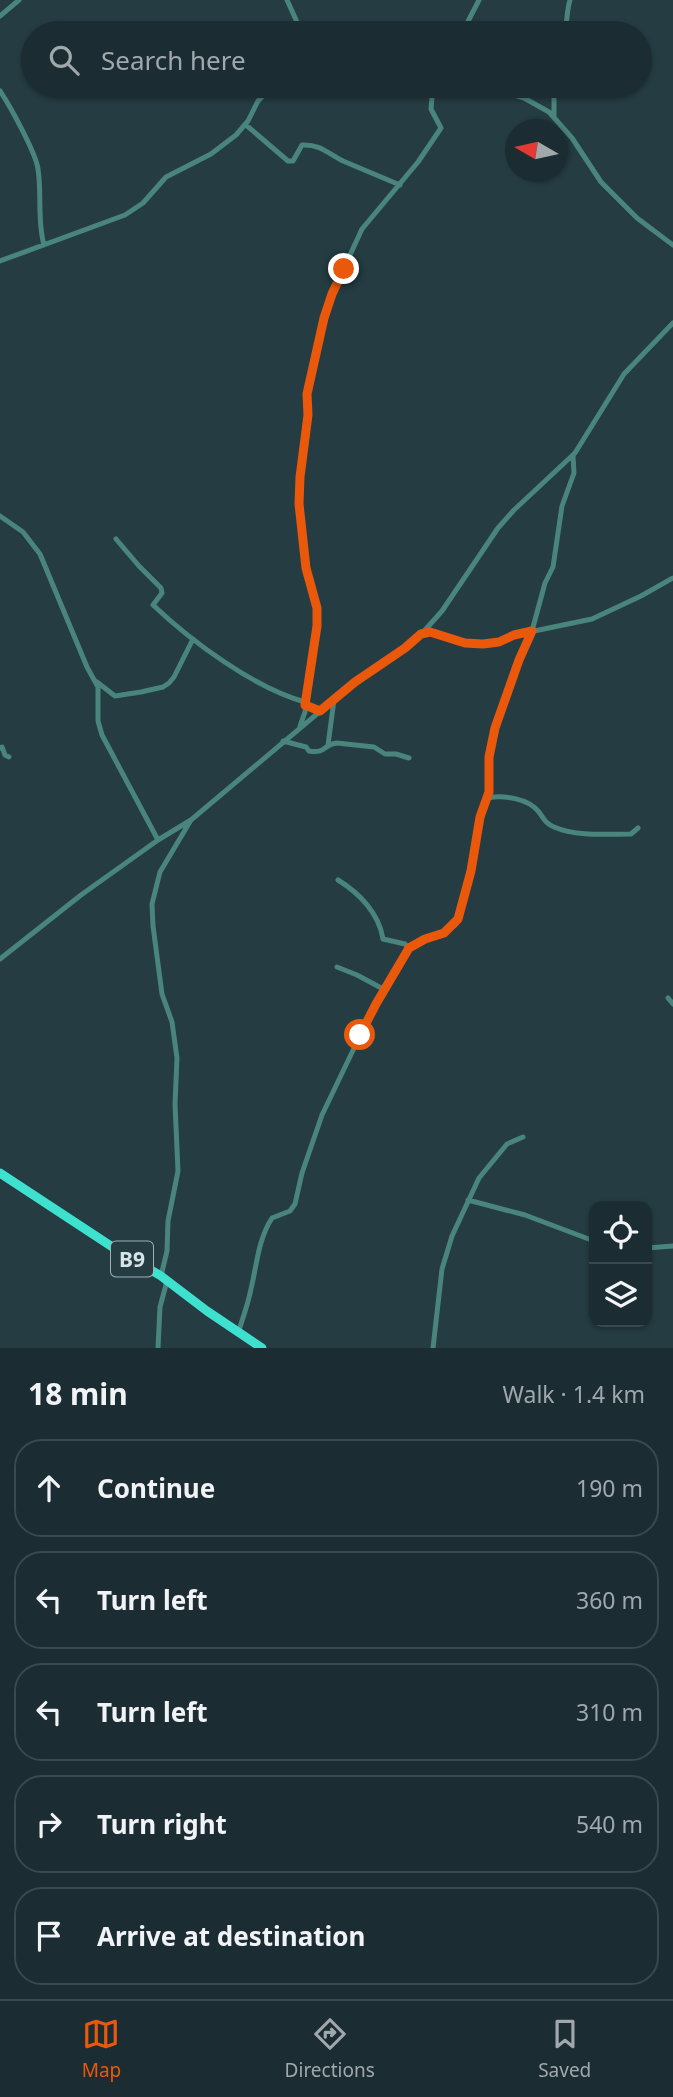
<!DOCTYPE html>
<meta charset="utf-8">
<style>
:root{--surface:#1b2d32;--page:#28393e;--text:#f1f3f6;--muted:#a0a8ac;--line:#39494d;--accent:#ea580c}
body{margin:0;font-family:"Noto Sans",sans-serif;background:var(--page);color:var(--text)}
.controls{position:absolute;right:21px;bottom:21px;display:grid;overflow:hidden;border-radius:14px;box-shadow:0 2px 5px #0004}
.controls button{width:63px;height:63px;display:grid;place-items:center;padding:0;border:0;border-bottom:2px solid var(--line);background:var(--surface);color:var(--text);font:35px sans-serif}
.compass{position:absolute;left:505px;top:119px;width:63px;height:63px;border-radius:50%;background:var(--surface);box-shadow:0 2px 5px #0004;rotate:279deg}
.stop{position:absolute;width:21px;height:21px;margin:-16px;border:5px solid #ea580c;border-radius:50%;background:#fff}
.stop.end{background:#ea580c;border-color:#fff;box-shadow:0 2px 7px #0008}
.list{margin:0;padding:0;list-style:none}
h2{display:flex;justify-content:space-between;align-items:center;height:91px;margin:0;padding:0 28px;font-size:30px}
h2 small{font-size:23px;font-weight:400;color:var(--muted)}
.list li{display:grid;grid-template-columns:46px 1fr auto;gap:21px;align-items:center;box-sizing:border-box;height:98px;margin:0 14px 14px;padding:0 14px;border:2px solid var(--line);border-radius:28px}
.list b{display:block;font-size:26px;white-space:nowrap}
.list em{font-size:23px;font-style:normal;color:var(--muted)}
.icon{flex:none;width:38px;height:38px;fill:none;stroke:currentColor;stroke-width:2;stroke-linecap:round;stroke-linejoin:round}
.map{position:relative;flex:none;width:673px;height:1348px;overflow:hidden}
.search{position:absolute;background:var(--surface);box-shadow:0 2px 5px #0004;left:21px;right:21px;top:21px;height:77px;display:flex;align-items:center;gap:18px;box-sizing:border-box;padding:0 24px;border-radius:38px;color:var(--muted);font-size:26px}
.sheet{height:651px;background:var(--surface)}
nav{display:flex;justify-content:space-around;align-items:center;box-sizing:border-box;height:98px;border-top:2px solid var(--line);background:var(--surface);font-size:19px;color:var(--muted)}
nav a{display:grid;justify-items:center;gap:4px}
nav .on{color:var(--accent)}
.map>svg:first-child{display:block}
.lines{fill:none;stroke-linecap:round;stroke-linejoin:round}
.minor{stroke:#49857d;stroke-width:5}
.trunk{stroke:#3de1ce;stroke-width:9}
.route{stroke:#ea580c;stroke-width:9}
.labels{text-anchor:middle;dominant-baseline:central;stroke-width:6;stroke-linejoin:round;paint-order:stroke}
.shield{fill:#243c42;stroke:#a1b2b6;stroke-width:2}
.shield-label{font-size:21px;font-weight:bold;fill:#d6e4e8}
</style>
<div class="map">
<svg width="673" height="1348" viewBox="0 0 673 1348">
<rect width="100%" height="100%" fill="#243c42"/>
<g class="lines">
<!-- minor -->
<path class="minor" d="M 287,0 L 302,33
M 0,16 L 19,0
M 462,33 L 479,0
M 564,33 C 568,22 566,13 570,0
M 487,86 L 524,98 L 549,112 L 572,138 L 601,182 L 637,218 L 673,245
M 554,86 L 554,117
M 0,91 C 10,106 36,153 38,169 C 42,195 37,220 44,245
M 246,125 L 288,161 L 293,161 L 302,145 C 321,144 328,154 343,161 C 362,169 381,177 400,185
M 0,261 L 125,215 L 143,203 L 166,177 L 211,154 L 236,135 L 248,121 L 258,101 L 273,86
M 0,516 L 23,532 L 40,554 L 87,667 L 98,687 L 98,721 L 102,735 L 158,840
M 116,539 L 139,566 L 161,588 L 162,593 L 153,605 C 191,641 254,688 305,702
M 422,634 L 430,632 L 441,635 L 465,643 L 492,644 L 515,635 L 592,619 L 641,596 L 673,578
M 97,682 L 115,696 L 141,692 L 163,687 L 169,683 L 174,677 L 193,639
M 300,726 L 305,712 L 317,627 L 316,601 L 306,568 L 299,499 L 304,440 L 308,415 L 307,394 L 310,380 L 332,294 L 362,229 L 418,162 L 441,128 L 431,109 L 433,86
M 283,741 L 306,747 L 309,751 C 327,754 323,744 337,743 L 374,747 L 385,754 L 396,754 L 409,758
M 328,745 L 334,700
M 0,748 L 2,747 L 5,755 L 9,757
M 488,798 C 503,795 528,798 539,812 C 544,819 545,823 554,827 C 577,837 607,834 631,834 L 638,828
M 338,880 C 359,893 379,913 383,939 L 405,944 L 409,948
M 0,959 L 81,895 L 158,840 L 191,820 L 355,682 L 405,648 L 425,630 L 442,611 L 498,528 L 514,510 L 575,453 L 624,374 L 673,323
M 337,967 L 357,975 L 385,990
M 668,998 L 673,1004
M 468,1200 L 525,1215 L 594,1241
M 647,1248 L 673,1246
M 161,1276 L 167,1251 L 168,1221 L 178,1171 L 175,1104 L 177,1058 L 172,1022 L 162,994 L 153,926 L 152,904 L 160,872 L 191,820
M 238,1333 C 243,1318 248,1304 251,1289 C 257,1264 258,1240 272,1218 L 290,1211 L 295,1204 L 302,1173 L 322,1115 L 368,1019 L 403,956 L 409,948 L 416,944 L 449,930 L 456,924 L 461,913 L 477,843 L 480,817 L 489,791 L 489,757 L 495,728 L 519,660 L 532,631 L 545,583 L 553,567 L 562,506 L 574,473 L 573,456
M 158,1348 L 160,1307 L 167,1281
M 433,1348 L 442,1269 L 452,1236 L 479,1178 L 507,1144 L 523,1137"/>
<!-- trunk -->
<path class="trunk" d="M 0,1173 L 117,1250 L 161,1276 L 207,1311 L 262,1348"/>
</g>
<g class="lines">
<!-- route -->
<path class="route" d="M 344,269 L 332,294 L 324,318 L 307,394 L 308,415 L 300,477 L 299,504 L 306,568 L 317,608 L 317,626 L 305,705 L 320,711 L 355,682 L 405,648 L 421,634 L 430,632 L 465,643 L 483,644 L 499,642 L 514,635 L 532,631 L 519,660 L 495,728 L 489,757 L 489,792 L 480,817 L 471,871 L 458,919 L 444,933 L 425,939 L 409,948 L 376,1004 L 360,1035"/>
</g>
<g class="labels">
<!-- shield labels -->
<rect class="shield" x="111" y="1241.5" width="42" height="35" rx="5"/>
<g class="shield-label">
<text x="132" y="1259">B9</text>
</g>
</g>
</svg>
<div class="controls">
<button><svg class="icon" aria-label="locate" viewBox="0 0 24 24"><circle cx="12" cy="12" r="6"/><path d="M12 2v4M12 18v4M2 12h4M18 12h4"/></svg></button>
<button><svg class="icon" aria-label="layers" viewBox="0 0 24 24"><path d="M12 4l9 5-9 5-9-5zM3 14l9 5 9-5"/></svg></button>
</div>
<svg class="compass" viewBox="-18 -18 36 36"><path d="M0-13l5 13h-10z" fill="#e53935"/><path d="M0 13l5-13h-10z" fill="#a0a8ac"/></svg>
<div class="stop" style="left:360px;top:1035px"></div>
<div class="stop end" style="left:344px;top:269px"></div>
<div class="search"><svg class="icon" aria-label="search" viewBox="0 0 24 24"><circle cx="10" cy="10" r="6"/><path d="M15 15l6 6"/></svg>Search here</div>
</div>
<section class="sheet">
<h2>18 min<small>Walk · 1.4 km</small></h2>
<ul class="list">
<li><svg class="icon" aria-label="ahead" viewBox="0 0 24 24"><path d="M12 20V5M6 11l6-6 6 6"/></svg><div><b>Continue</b></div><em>190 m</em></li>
<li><svg class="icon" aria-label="left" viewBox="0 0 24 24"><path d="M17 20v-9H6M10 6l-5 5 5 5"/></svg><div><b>Turn left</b></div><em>360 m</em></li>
<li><svg class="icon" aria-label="left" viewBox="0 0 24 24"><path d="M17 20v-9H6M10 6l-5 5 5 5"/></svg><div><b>Turn left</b></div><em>310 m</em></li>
<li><svg class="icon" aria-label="right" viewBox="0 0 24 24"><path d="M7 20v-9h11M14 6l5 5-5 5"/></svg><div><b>Turn right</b></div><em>540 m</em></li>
<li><svg class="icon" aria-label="arrive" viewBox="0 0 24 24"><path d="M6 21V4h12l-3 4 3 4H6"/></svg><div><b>Arrive at destination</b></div></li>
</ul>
</section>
<nav>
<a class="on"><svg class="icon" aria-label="map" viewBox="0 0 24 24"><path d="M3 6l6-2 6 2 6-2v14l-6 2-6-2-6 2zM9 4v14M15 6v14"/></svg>Map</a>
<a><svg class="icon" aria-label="directions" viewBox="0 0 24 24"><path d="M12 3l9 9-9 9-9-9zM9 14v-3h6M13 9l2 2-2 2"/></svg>Directions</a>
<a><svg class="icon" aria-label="saved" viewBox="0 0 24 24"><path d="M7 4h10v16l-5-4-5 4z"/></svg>Saved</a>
</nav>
